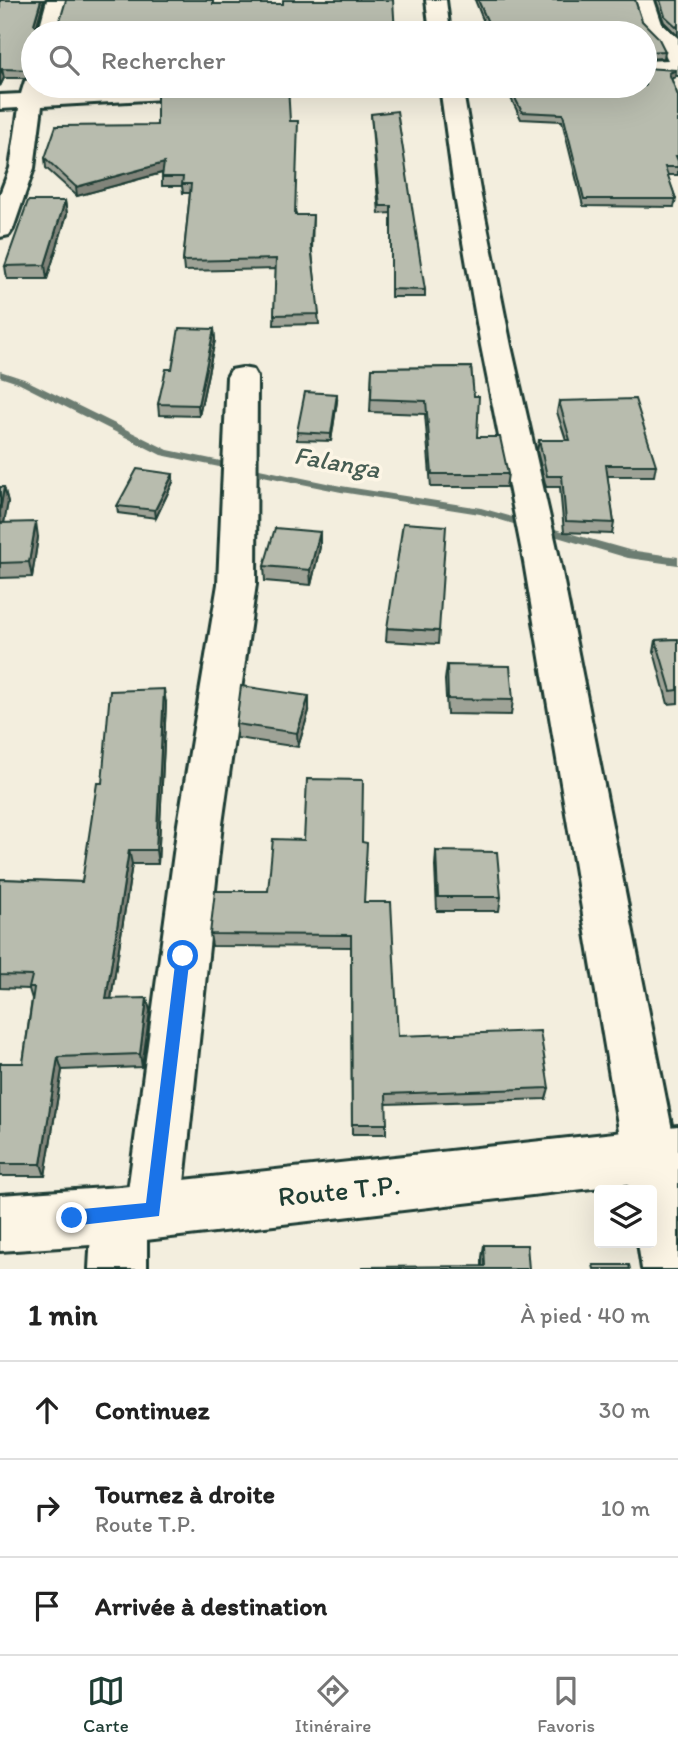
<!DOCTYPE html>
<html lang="fr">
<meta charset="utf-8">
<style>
:root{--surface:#fff;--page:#f6f6f6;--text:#222;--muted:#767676;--line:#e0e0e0;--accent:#1f3d34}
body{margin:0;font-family:Itim,sans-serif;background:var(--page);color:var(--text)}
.controls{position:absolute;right:21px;bottom:21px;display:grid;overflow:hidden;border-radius:7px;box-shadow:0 7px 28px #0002}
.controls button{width:63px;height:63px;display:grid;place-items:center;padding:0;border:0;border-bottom:2px solid var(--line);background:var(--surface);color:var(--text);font:35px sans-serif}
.stop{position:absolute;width:21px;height:21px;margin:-16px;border:5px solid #1a73e8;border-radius:50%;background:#fff}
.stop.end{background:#1a73e8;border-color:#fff;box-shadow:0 2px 7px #0008}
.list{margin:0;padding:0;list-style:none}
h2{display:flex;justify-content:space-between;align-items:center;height:91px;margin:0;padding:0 28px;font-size:30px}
h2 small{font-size:23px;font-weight:400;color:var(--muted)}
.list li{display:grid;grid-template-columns:46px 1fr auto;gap:21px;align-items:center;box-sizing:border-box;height:98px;padding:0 28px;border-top:2px solid var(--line)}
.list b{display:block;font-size:26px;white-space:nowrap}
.list p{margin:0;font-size:23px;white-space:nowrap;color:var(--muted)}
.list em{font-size:23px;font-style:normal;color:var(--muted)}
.icon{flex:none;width:38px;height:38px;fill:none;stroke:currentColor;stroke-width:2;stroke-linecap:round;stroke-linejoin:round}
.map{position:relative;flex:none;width:678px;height:1269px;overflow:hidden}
.search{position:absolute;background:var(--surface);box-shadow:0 7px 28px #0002;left:21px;right:21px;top:21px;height:77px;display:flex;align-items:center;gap:18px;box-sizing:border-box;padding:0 24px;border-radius:38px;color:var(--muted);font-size:26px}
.sheet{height:385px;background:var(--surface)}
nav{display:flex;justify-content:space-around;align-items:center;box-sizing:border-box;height:98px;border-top:2px solid var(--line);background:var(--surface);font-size:19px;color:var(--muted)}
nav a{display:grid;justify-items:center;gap:4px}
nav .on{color:var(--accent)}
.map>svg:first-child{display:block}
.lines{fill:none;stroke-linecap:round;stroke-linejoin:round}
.stream{fill:#6c7d72;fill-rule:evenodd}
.minor-casing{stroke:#1f3d34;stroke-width:6}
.tertiary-casing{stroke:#1f3d34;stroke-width:6}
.minor{fill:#fcf5e5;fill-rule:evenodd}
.tertiary{fill:#fcf5e5;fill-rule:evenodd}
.wall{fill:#9ea296;stroke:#1f3d34;stroke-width:2}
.shaded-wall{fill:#81847a;stroke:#1f3d34;stroke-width:2}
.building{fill:#b8bcae;stroke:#1f3d34;stroke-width:2}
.route{fill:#1a73e8}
.labels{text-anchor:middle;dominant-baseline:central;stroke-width:7;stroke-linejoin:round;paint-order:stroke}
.water-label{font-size:26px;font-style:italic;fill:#465d53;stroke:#fcf5e5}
.near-street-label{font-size:28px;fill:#1f3d34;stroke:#fcf5e5}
</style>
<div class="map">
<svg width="678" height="1269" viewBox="0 0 678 1269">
<rect width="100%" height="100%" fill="#f3eede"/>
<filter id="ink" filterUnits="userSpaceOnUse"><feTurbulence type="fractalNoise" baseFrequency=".0143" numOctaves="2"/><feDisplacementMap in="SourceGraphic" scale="14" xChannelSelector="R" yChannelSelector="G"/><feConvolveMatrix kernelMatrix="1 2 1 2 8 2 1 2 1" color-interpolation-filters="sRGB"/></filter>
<g filter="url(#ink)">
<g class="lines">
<!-- stream -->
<path class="stream" d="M 0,371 L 24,379 L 168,450 L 341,486 L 481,508 L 629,550 L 678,557 L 678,565 L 628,558 L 480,514 L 341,492 L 161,455 L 18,383 L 0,377 Z"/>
<defs>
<path id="minor" d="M 47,0 L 67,0 L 58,33 L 38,33 Z
M 426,0 L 446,0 L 450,33 L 430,33 Z
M 634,0 L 654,0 L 662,24 L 678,38 L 678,74 L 645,73 L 645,61 L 668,60 L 659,42 L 643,27 Z
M 33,79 L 33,86 L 44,86 L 43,93 L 159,86 L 279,86 L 276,91 L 268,93 L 42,106 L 34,168 L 13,229 L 9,235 L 0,237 L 0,194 L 10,168 L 19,108 L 0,109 L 0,95 L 21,94 L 25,81 Z
M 440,86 L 462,86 L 481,196 L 511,346 L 560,562 L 678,1160 L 678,1269 L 642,1269 L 638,1243 L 652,1243 L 652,1190 L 629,1190 L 524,562 L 481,346 L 455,196 Z
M 242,368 L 253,370 L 257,377 L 256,584 L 222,824 L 181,1211 L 173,1231 L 153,1239 L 147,1236 L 147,1269 L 89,1269 L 92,1215 L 100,1195 L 120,1187 L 128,1191 L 178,824 L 218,584 L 227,377 L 231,370 Z"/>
<path id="tertiary" d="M 678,1126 L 678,1178 L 120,1243 L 0,1251 L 0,1195 L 120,1187 Z"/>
</defs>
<!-- minor casing -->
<use href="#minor" class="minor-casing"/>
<!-- tertiary casing -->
<use href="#tertiary" class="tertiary-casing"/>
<!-- minor -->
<use href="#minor" class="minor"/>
<!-- tertiary -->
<use href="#tertiary" class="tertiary"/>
</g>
<!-- wall -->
<path class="wall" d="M 0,0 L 44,0 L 37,27 L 58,27 L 215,4 L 283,4 L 393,0 L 33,33 L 33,78 L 4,78 L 0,86 Z
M 475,0 L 635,0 L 642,21 L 665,51 L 664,58 L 645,59 L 645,33 L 481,33 L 481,27 L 486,27 Z
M 656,0 L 678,0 L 678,36 L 664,22 Z
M 675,77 L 671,78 L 678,96 L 678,175 L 667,175 L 676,199 L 674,207 L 583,206 L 562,121 L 521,119 L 505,86 L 645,86 Z
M 268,87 L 296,215 L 313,215 L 312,251 L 319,324 L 274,325 L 276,269 L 184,271 L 183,261 L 190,193 L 183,193 L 182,186 L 162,186 L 162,173 L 77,196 L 46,168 L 45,158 L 157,125 Z
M 371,114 L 425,290 L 425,297 L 391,297 L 391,213 L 379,214 Z
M 65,201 L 67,214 L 47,279 L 7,279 L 5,266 Z
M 214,329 L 215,340 L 199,416 L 159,415 L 158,404 L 172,369 Z
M 471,367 L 477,437 L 508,474 L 506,487 L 431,487 L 425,414 L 370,412 L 372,368 Z
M 337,401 L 331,441 L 297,440 L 297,432 Z
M 559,401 L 656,465 L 654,476 L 607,476 L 614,523 L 612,534 L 564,532 L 560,487 L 546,487 L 537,451 L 539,440 L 566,440 L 557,412 Z
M 173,482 L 156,518 L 118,513 L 117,506 Z
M 0,487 L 4,487 L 8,502 L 4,523 L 38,537 L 32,577 L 0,578 Z
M 320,532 L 320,547 L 311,585 L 265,581 L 264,566 Z
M 387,628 L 439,631 L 438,644 L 386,641 Z
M 678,639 L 678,703 L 668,704 L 654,652 L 656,640 Z
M 447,665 L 513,700 L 511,715 L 447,714 L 445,680 Z
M 166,703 L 158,864 L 132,864 L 111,999 L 150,1011 L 142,1067 L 62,1070 L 45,1176 L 0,1176 L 0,1063 L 23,1063 L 32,999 L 29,989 L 0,988 L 0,879 L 82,882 L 102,783 Z
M 309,711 L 298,747 L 237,738 L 236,724 Z
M 304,840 L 362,842 L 364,902 L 398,1036 L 549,1088 L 546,1099 L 386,1104 L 386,1134 L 352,1134 L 351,947 L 212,946 L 210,934 L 268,891 Z
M 436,851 L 501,897 L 499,911 L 437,911 L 435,866 Z
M 484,1245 L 529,1269 L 482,1266 L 482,1257 Z"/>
<!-- shaded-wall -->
<path class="shaded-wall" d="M 41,0 L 44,0 L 35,32 L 34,24 Z
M 2,69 L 4,78 L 0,86 L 0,74 Z
M 676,70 L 675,77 L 668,80 L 669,73 Z
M 164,163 L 165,172 L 77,196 L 76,187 Z
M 65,201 L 67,214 L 47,279 L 45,265 Z
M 214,329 L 215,340 L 199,416 L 198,405 Z
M 337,394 L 337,401 L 331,441 L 331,434 Z
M 173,474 L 173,482 L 156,518 L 155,510 Z
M 4,487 L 8,502 L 1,538 L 0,511 Z
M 36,522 L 38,537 L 32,577 L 29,562 Z
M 320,532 L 320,547 L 311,585 L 310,570 Z
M 164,689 L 166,703 L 158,864 L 156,850 Z
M 309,696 L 309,711 L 298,747 L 297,733 Z
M 129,850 L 132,864 L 109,1012 L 106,999 Z
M 147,998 L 150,1011 L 142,1067 L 140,1054 Z
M 58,1057 L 62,1070 L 45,1176 L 41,1164 Z"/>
<!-- building -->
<path class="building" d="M 0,0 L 41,0 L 34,24 L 37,27 L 58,27 L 66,0 L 213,0 L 213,4 L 283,4 L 283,0 L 393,0 L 395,33 L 33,33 L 33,70 L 2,69 L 0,74 Z
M 478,0 L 635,0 L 642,21 L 658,37 L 665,51 L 645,52 L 645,33 L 484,33 L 481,27 L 490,27 Z
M 660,0 L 678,0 L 678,28 L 665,16 Z
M 645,68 L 676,70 L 669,73 L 678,96 L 678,156 L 676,156 L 678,161 L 678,167 L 665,167 L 676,199 L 584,199 L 563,114 L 522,112 L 509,86 L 645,86 Z
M 271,86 L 288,86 L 290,121 L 298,121 L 295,215 L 313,215 L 311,246 L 319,314 L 274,315 L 276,259 L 183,261 L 191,184 L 182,184 L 183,177 L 162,177 L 164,163 L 76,187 L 45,158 L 56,126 L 157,125 L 157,93 Z
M 397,111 L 425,290 L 391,289 L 391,206 L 380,206 L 371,114 Z
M 28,201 L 65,201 L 45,265 L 5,266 Z
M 179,328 L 214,329 L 198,405 L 158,404 L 166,369 L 172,369 Z
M 471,367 L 474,396 L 479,396 L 477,437 L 500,437 L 508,474 L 432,474 L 426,401 L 371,399 L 372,368 Z
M 305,392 L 337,394 L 331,434 L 297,432 Z
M 635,399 L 656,465 L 606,465 L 614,523 L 566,521 L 562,476 L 547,476 L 539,440 L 570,440 L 559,401 Z
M 137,469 L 173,474 L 155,510 L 117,506 Z
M 0,487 L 4,487 L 0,511 Z
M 36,522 L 29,562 L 0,563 L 0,523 Z
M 403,523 L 446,526 L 439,631 L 387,628 Z
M 275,528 L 320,532 L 310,570 L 264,566 Z
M 678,639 L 678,690 L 671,691 L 656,640 Z
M 447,665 L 510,666 L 513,700 L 448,699 Z
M 241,686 L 309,696 L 297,733 L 236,724 Z
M 164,689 L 156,850 L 129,850 L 106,999 L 147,998 L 140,1054 L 58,1057 L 41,1164 L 0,1164 L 0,1063 L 23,1063 L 34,988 L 29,988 L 32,976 L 0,975 L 0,879 L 82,882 L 97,783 L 102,783 L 110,691 Z
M 307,779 L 363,780 L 362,842 L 367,843 L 364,902 L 391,902 L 398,1036 L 540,1031 L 549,1088 L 386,1094 L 387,1124 L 352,1124 L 351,935 L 210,934 L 215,891 L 268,891 L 273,839 L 304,840 Z
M 436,851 L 497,852 L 501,897 L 438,897 Z
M 484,1245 L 527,1245 L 529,1269 L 362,1269 L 362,1267 L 485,1266 Z
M 593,1265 L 629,1265 L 630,1269 L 594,1269 Z"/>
</g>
<!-- route -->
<path class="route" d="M 183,949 L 190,956 L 159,1216 L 72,1226 L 66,1224 L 64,1218 L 66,1212 L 72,1210 L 146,1203 L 176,956 Z"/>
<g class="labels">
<!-- water labels -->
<g class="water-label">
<text transform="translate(337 462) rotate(10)">Falanga</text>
</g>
<!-- near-street labels -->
<g class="near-street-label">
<text transform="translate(339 1190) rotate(-6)">Route T.P.</text>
</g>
</g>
</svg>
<div class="controls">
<button><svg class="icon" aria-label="layers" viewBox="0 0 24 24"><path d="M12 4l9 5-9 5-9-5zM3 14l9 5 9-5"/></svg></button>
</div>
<div class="stop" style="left:183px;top:956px"></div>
<div class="stop end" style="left:72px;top:1218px"></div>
<div class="search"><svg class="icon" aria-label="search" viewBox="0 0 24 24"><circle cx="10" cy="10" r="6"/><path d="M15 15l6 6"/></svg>Rechercher</div>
</div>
<section class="sheet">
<h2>1 min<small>À pied · 40 m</small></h2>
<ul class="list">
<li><svg class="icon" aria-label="ahead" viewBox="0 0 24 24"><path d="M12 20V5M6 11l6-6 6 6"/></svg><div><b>Continuez</b></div><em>30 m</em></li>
<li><svg class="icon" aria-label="right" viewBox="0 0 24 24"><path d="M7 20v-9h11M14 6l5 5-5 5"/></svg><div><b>Tournez à droite</b><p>Route T.P.</p></div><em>10 m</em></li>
<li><svg class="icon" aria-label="arrive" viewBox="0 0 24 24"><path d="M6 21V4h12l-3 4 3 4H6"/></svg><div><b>Arrivée à destination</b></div></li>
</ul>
</section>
<nav>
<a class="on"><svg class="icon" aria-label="map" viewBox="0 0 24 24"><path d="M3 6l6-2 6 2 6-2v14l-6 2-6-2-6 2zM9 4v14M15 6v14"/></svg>Carte</a>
<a><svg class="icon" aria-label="directions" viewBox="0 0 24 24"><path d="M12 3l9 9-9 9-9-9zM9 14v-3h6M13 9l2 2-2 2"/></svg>Itinéraire</a>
<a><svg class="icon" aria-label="saved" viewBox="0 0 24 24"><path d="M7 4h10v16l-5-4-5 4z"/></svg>Favoris</a>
</nav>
